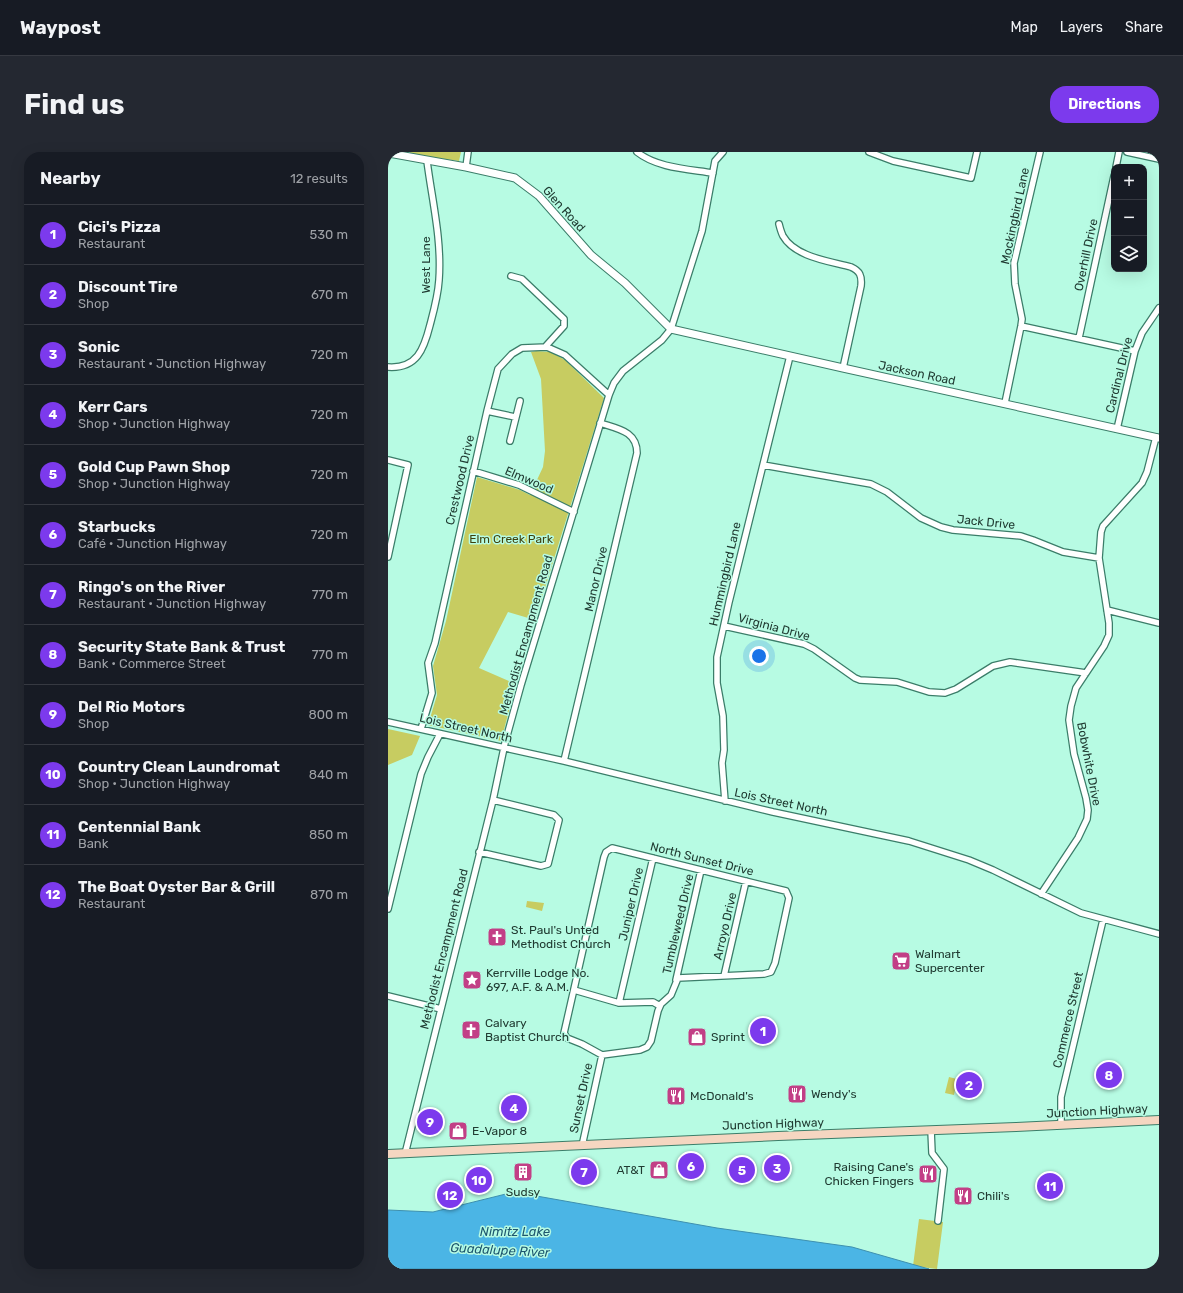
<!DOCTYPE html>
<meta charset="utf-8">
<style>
:root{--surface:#171b24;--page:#242831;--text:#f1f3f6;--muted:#9ea1a6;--line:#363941;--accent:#7c3aed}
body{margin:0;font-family:Rubik,sans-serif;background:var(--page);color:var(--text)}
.controls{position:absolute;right:12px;top:12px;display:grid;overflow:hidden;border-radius:8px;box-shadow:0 4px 16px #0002}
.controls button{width:36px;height:36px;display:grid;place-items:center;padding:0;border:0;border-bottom:1px solid var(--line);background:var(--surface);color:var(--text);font:20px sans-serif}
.you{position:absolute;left:371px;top:504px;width:14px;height:14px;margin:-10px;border:3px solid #fff;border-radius:50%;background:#1a73e8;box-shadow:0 0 0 6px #1a73e833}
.badge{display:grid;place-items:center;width:26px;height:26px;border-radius:50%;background:var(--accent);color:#fff;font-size:13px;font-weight:700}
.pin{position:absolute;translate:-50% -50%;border:2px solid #fff;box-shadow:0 1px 4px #0006}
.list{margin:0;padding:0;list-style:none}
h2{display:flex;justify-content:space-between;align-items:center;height:52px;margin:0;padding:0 16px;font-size:17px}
h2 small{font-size:13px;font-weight:400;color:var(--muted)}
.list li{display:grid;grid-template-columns:26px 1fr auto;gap:12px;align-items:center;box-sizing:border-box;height:60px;padding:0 16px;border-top:1px solid var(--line)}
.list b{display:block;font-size:15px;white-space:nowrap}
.list p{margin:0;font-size:13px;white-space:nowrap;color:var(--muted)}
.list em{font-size:13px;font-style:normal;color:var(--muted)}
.icon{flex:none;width:22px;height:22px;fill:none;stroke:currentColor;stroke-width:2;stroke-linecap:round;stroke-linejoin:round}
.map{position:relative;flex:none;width:771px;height:1117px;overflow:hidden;border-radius:16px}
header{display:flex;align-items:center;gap:24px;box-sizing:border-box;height:56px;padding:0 20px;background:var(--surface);border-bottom:1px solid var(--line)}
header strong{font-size:19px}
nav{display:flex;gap:22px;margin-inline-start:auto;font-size:14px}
.intro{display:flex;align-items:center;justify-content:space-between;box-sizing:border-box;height:96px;padding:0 24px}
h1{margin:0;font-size:28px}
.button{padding:10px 18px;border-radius:16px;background:var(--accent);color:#fff;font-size:14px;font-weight:700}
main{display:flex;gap:24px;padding:0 24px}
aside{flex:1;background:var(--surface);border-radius:16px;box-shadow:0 4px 16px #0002}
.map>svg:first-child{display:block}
.green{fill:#c7cc61}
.water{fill:#4bb5e5;stroke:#3e90af}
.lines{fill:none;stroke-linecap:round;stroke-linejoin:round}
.minor-casing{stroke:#3b7d69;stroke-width:8}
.tertiary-casing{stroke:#3b7d69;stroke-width:9}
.secondary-casing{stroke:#3b7d69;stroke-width:10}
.minor{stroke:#fff;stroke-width:5.5}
.tertiary{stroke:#fff;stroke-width:7}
.secondary{stroke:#f5d6c1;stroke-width:8}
.labels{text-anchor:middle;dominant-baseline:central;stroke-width:3;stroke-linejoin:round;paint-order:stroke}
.street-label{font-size:12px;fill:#203b32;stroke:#b7fbe3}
.park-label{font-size:12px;fill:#3f400b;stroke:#b7fbe3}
.poi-label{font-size:12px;fill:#203b32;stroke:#b7fbe3;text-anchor:start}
.water-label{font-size:13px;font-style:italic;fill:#1d566f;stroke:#b7fbe3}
</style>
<header>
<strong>Waypost</strong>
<nav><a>Map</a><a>Layers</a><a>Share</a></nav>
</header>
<div class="intro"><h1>Find us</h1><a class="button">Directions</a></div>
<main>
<aside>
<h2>Nearby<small>12 results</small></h2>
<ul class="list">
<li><span class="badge">1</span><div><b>Cici's Pizza</b><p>Restaurant</p></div><em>530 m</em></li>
<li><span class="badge">2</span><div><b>Discount Tire</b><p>Shop</p></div><em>670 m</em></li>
<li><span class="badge">3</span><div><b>Sonic</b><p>Restaurant · Junction Highway</p></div><em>720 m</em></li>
<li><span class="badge">4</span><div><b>Kerr Cars</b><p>Shop · Junction Highway</p></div><em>720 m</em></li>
<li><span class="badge">5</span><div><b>Gold Cup Pawn Shop</b><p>Shop · Junction Highway</p></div><em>720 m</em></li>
<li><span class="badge">6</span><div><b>Starbucks</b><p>Café · Junction Highway</p></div><em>720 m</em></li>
<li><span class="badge">7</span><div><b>Ringo's on the River</b><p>Restaurant · Junction Highway</p></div><em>770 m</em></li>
<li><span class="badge">8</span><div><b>Security State Bank &amp; Trust</b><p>Bank · Commerce Street</p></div><em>770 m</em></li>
<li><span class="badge">9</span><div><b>Del Rio Motors</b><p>Shop</p></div><em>800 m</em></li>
<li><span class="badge">10</span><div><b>Country Clean Laundromat</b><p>Shop · Junction Highway</p></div><em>840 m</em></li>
<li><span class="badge">11</span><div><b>Centennial Bank</b><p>Bank</p></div><em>850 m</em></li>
<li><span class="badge">12</span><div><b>The Boat Oyster Bar &amp; Grill</b><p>Restaurant</p></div><em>870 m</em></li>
</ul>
</aside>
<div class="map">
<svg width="771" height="1117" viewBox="0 0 771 1117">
<rect width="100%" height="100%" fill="#b7fbe3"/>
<!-- green -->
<path class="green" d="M 22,0 L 73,0 L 71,9 L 22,2 Z
M 148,199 L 163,200 L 177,208 L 216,246 L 147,468 L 120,460 L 91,516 L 128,532 L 113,589 L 40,573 L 49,543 L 45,514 L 58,469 L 89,325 L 132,338 L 142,343 L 155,315 L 157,299 L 153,227 L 143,200 Z
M 0,577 L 32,584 L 24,603 L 0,613 Z
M 139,749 L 156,751 L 154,759 L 138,755 Z
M 561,925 L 569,927 L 566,943 L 557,941 Z
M 531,1067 L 555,1070 L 549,1117 L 525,1114 Z"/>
<!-- water -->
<path class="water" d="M 126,1040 L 329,1076 L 464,1095 L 541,1117 L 0,1117 L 0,1058 L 45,1060 Z"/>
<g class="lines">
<defs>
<path id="minor" d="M 249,0 C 269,16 300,17 325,21
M 481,0 L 505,9 L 583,26 L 589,0
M 739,0 L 771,7
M 78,15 L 80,0
M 728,15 L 731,0
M 391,72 C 392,76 393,80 395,84 C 407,105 441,109 463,115 C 472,119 474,124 473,134 L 455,216
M 123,124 L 134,127 L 176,167 L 176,174 L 157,195
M 633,174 L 747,199
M 691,186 L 726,24
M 0,215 C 29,217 36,197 42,173 C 46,158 50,144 51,128 C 54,88 44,48 39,9
M 617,251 L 633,174 L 634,167 L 627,132 L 626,111 L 652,0
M 99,259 L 127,265
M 729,277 L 747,199 L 754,181 L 771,156
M 122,289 L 132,249
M 0,308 L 20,313 L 0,405
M 375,313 L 483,332 L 499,340 L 533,366 L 553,375 L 565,378 L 633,384 L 645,388 L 675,400 L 711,406
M 85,319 L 131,333 L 186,360
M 719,458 L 771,471
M 336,474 L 416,492 L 426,497 L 467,526 L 472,528 L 509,530 L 541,540 L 557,541 L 568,537 L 605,514 L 622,510 L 698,521
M 0,570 L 176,609 L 385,660 L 521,689 L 581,708 L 605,718 L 693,761 L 771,782
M 33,577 L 44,541 L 40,511 L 47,491 L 99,259 L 110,217 L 124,202 L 134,196 L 159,195 L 177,203 L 221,243
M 176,609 L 249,301 C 249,279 230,277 212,271
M 337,649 L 334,611 L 336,598 L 335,564 L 329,531 L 329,505 L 341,450 L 402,204
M 224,696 L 398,739 L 401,746 L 387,811 L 383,820 L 376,822 L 290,826 L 283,843 L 273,852 L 270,859 L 263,889 L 259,895 L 252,898 L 214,903 L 194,892 L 179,886 L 176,881 L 216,705 L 218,700 Z
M 91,700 L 153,714 L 160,712 L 171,668 L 166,663 L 105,648
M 653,742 L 690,686 L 699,667 L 700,658 L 698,646 L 686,602 L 681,568 L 683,554 L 688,536 L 716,494 L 721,483 L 721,471 L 711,406 L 713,380 L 715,374 L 754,331 L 759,320 L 768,285
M 0,757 L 33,622 L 40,605 L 52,582
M 336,824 L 358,729
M 288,828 L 313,718
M 186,838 L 231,851 L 265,850 L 272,854
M 0,844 L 53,857
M 231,851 L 265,706
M 673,973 L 673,945 L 715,768
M 543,978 L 544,1001 L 556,1017 L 550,1069
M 194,994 L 214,903
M 17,1002 L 105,648 L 117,591 L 133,533 L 221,243 L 226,231 L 235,219 L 274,188 L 283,177 L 314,79 L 327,9 L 335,0"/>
<path id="tertiary" d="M 0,1 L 78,15 L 127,26 L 151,44 L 203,103 L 237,131 L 283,177 L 455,216 L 771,286"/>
<path id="secondary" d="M 0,1002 L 390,984 L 628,975 L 771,968"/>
</defs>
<!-- minor casing -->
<use href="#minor" class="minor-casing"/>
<!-- tertiary casing -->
<use href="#tertiary" class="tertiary-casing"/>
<!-- secondary casing -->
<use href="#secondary" class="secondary-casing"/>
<!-- minor -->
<use href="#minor" class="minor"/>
<!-- tertiary -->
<use href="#tertiary" class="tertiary"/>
<!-- secondary -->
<use href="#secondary" class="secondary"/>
</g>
<!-- icons -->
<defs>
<symbol id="church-square" viewBox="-11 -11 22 22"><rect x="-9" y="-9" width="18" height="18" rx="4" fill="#c23f86" stroke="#b7fbe3"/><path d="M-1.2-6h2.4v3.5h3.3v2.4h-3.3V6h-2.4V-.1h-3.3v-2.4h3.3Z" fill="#fff"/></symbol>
<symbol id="supermarket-square" viewBox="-11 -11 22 22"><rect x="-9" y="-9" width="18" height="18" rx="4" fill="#c23f86" stroke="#b7fbe3"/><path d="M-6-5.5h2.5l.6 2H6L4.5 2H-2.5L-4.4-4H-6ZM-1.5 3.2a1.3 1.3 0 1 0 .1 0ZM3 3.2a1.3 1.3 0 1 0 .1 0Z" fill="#fff"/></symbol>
<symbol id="sight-square" viewBox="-11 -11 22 22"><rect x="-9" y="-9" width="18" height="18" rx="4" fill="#c23f86" stroke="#b7fbe3"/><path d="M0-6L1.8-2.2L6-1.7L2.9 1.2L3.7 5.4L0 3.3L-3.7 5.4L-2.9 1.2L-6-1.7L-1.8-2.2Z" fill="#fff"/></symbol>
<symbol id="shop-square" viewBox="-11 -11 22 22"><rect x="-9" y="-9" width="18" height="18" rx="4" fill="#c23f86" stroke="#b7fbe3"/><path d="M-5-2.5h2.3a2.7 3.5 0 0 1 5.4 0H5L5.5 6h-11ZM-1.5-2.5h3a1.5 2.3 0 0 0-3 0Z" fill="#fff"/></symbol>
<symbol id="restaurant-square" viewBox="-11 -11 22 22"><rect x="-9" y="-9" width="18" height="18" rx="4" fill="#c23f86" stroke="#b7fbe3"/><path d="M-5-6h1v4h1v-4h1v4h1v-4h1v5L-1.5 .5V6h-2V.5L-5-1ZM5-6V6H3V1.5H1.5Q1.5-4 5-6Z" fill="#fff"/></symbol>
<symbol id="building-square" viewBox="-11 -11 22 22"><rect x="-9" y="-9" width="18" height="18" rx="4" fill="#c23f86" stroke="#b7fbe3"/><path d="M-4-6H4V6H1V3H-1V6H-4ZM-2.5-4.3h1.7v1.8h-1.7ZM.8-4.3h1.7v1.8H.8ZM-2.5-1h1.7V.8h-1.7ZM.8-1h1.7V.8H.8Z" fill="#fff"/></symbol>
</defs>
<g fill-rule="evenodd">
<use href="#church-square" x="98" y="774" width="22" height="22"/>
<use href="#supermarket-square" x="502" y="798" width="22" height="22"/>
<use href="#sight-square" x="73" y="817" width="22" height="22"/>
<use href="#church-square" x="72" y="867" width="22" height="22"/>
<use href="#shop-square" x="298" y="874" width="22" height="22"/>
<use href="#restaurant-square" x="398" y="931" width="22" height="22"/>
<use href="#restaurant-square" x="277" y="933" width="22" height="22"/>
<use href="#shop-square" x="59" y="968" width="22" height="22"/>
<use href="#shop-square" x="260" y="1007" width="22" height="22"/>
<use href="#building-square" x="124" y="1009" width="22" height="22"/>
<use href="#restaurant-square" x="529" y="1011" width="22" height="22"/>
<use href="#restaurant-square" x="564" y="1033" width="22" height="22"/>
</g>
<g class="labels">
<!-- street labels -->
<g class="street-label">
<text transform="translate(176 57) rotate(48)">Glen Road</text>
<text transform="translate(627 64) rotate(-78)">Mockingbird Lane</text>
<text transform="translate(698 103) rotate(-78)">Overhill Drive</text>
<text transform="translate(38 113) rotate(-90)">West Lane</text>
<text transform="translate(529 221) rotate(12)">Jackson Road</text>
<text transform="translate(731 223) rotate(-76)">Cardinal Drive</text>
<text transform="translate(72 328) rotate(-77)">Crestwood Drive</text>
<text transform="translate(141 328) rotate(23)">Elmwood</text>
<text transform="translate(598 370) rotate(6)">Jack Drive</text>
<text transform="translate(337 422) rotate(-77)">Hummingbird Lane</text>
<text transform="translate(208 427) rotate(-77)">Manor Drive</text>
<text transform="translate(386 475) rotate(15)">Virginia Drive</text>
<text transform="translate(138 483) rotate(-74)">Methodist Encampment Road</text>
<text transform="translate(78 576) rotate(13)">Lois Street North</text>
<text transform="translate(701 612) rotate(79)">Bobwhite Drive</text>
<text transform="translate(393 650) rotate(12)">Lois Street North</text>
<text transform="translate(314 707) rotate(14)">North Sunset Drive</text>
<text transform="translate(243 752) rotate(-77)">Juniper Drive</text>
<text transform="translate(290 772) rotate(-77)">Tumbleweed Drive</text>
<text transform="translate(337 774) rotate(-77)">Arroyo Drive</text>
<text transform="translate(56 797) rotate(-76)">Methodist Encampment Road</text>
<text transform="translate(680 868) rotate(-77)">Commerce Street</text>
<text transform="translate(193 946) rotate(-78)">Sunset Drive</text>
<text transform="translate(709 959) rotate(-3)">Junction Highway</text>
<text transform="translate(385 972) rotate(-2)">Junction Highway</text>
</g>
<!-- park labels -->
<g class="park-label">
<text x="123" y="387">Elm Creek Park</text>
</g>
<!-- poi labels -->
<g class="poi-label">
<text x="123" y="778">St. Paul's Unted<tspan x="123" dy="14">Methodist Church</tspan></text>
<text x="527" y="802">Walmart<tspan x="527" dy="14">Supercenter</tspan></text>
<text x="98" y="821">Kerrville Lodge No.<tspan x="98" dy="14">697, A.F. &amp; A.M.</tspan></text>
<text x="97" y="871">Calvary<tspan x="97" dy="14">Baptist Church</tspan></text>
<text x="323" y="885">Sprint</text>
<text x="423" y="942">Wendy's</text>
<text x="302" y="944">McDonald's</text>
<text x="84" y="979">E-Vapor 8</text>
<text x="526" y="1015" text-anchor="end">Raising Cane's<tspan x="526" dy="14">Chicken Fingers</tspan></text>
<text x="257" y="1018" text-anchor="end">AT&amp;T</text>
<text x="135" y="1040" text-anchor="middle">Sudsy</text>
<text x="589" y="1044">Chili's</text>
</g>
<!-- water labels -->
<g class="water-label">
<text x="127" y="1079">Nimitz Lake</text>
<text transform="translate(112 1098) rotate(3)">Guadalupe River</text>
</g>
</g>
</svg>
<div class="controls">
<button>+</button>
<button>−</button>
<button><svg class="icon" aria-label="layers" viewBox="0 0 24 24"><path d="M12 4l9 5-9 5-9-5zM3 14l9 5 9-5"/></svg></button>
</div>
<div class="you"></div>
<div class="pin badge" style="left:375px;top:879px">1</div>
<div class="pin badge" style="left:581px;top:933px">2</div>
<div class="pin badge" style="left:389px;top:1016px">3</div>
<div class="pin badge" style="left:126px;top:956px">4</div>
<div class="pin badge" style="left:354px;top:1018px">5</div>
<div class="pin badge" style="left:303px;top:1014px">6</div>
<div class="pin badge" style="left:196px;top:1020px">7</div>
<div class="pin badge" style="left:721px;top:923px">8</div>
<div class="pin badge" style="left:42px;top:970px">9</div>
<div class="pin badge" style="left:91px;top:1028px">10</div>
<div class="pin badge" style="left:662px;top:1034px">11</div>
<div class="pin badge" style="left:62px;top:1043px">12</div>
</div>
</main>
